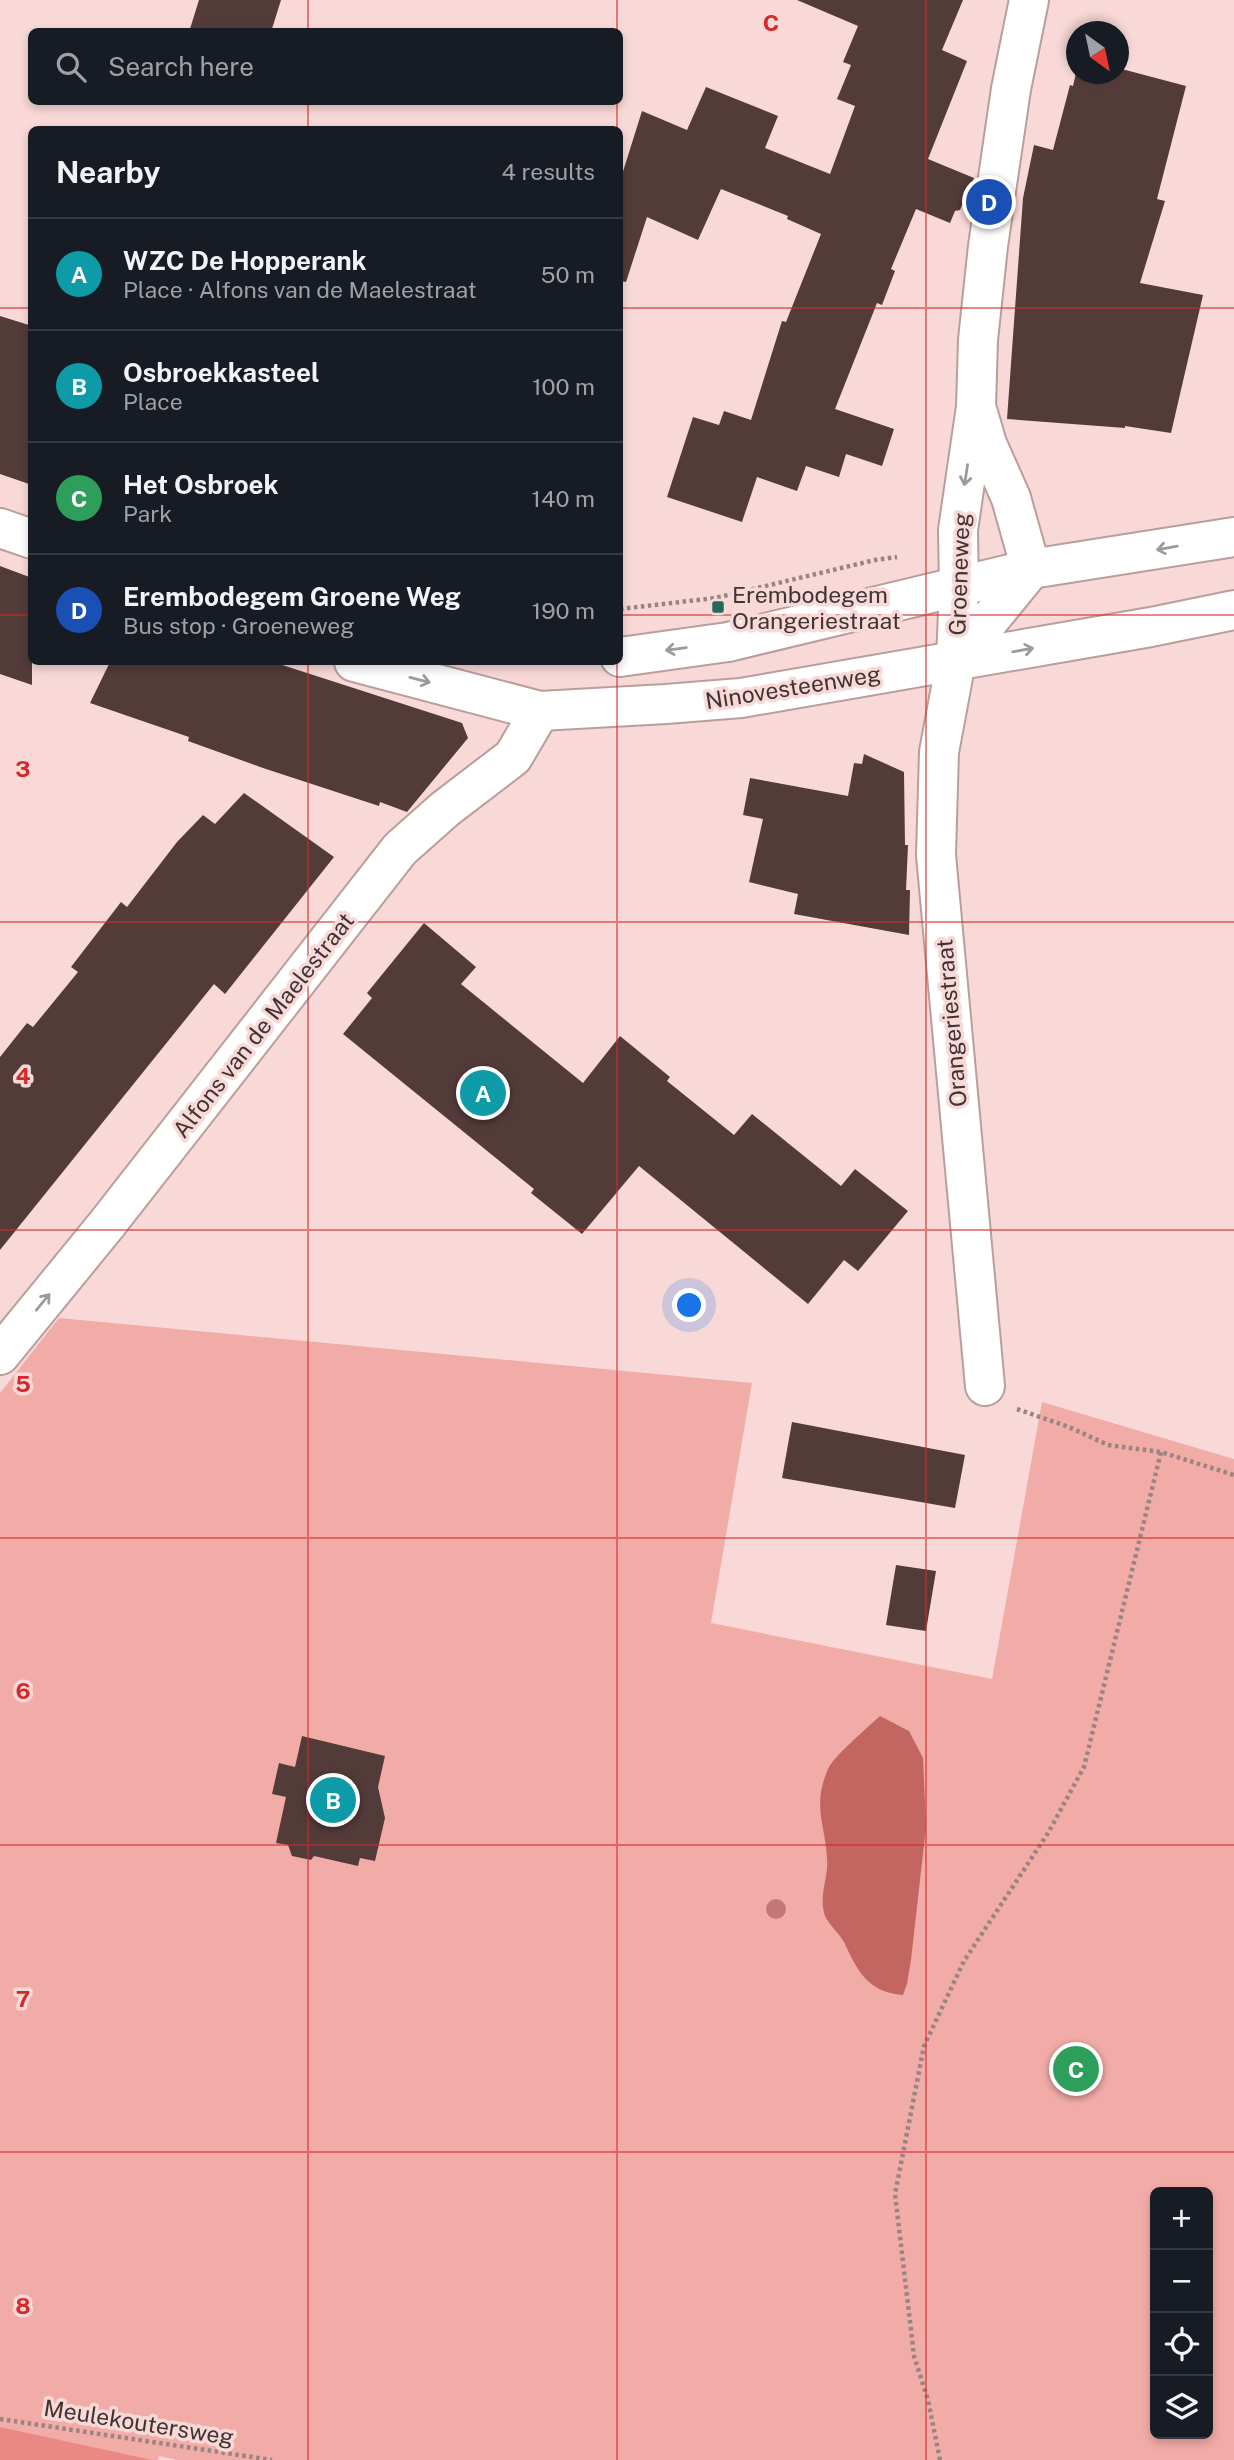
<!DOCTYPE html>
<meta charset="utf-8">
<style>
:root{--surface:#171b24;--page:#20242c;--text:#f1f3f6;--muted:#9ea1a6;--line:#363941;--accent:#96b5af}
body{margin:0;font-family:"Public Sans",sans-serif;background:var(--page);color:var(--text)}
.controls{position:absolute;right:21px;bottom:21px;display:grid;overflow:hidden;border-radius:10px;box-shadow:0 4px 10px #0003}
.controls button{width:63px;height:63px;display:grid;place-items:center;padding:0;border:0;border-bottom:2px solid var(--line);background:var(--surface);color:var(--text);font:35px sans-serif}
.compass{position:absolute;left:1066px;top:21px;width:63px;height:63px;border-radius:50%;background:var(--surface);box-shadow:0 4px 10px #0003;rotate:147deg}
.you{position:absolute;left:690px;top:1306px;width:24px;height:24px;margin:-18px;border:5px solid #fff;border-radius:50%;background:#1a73e8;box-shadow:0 0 0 10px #1a73e833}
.badge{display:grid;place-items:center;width:46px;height:46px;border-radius:50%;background:var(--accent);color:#fff;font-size:23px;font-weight:700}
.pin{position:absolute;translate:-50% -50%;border:4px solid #fff;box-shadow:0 2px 7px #0006}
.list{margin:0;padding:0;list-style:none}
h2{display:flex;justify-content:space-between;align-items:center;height:91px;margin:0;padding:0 28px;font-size:30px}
h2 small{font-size:23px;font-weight:400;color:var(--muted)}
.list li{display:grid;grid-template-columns:46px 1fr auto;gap:21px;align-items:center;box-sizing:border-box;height:112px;padding:0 28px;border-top:2px solid var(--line)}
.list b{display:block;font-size:26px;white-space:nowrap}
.list p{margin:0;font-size:23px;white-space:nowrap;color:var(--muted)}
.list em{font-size:23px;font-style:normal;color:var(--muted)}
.icon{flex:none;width:38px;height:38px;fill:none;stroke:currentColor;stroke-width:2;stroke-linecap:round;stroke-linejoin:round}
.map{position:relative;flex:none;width:1234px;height:2460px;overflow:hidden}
.search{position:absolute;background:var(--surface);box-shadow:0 4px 10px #0003;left:28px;top:28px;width:595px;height:77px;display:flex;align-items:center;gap:18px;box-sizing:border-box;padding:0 24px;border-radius:10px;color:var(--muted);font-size:26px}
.panel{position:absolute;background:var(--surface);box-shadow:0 4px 10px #0003;left:28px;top:126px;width:595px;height:539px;border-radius:10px}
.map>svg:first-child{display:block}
.green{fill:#f2aca7;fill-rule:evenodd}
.forest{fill:#ea8883}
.water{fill:#c36561}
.building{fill:#533b39}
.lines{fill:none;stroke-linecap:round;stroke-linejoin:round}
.street-casing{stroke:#ba9e9b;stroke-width:42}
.secondary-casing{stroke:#ba9e9b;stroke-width:42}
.path{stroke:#998483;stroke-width:4.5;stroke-dasharray:3.5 3.5;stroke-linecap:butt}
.street{stroke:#fff;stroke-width:38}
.secondary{stroke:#fff;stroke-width:38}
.tree{fill:#c47778}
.oneway{stroke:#9f9a99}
.grid{fill:none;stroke:#d62828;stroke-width:2;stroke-opacity:0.55}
.poi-dot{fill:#276959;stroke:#f8d9d7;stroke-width:2.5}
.labels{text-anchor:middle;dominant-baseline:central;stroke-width:7;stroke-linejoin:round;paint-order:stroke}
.street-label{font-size:23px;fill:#3f3433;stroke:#f8d9d7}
.poi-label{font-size:23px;fill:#3f3433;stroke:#f8d9d7;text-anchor:start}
.grid-label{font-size:23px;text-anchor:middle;font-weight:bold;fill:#d62828;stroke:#f8d9d7;stroke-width:7;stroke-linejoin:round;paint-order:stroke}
</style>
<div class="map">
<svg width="1234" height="2460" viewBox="0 0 1234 2460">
<rect width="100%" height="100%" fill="#f8d9d7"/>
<!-- green -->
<path class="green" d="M 59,1318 L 752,1383 L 711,1623 L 992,1679 L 1042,1402 L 1234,1459 L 1234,2460 L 177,2460 L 159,2456 L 158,2460 L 0,2460 L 0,1393 ZM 1155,2192 L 1208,2192 L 1208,2434 L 1155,2434 Z"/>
<!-- forest -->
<path class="forest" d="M 0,2427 L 152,2460 L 0,2460 Z"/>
<!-- water -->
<path class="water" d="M 880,1716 L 909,1731 L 923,1758 L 926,1827 L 911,1960 L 907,1984 L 903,1995 C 867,1992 857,1970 844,1942 C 839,1933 829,1925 825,1916 C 818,1896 829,1877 827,1858 C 825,1823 812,1806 828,1769 C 833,1757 868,1727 880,1716 Z"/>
<!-- building -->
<path class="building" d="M 199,0 L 281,0 L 271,32 L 189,32 Z
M 797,0 L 963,0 L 942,50 L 967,61 L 928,159 L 974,178 L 960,210 L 955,211 L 950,223 L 916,209 L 891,269 L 895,271 L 882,305 L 877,303 L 835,409 L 894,429 L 882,466 L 846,454 L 839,477 L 806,466 L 797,491 L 757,477 L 742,522 L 667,497 L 693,417 L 719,425 L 724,411 L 751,420 L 782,321 L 786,322 L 821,234 L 787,219 L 788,216 L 721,189 L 698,240 L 647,217 L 626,282 L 620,281 L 620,181 L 642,111 L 687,130 L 706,87 L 778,116 L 765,148 L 830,174 L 855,106 L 837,99 L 851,65 L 843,62 L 858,26 Z
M 1118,68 L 1186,86 L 1157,199 L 1165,201 L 1140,283 L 1203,295 L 1171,433 L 1125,426 L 1125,428 L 1007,419 L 1023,198 L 1034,145 L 1053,150 L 1070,85 L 1073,86 L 1076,73 L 1118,74 Z
M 0,316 L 32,326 L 32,485 L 0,474 Z
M 0,566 L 32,578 L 32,685 L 0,674 Z
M 110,662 L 273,662 L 462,723 L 468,738 L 407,812 L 380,802 L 379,806 L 263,768 L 188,741 L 189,737 L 90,703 Z
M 864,754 L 904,772 L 905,845 L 908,845 L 906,890 L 910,890 L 909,935 L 794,914 L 798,894 L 749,882 L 763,819 L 743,815 L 750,778 L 848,796 L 854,763 L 862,764 Z
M 244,793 L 334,857 L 225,994 L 214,984 L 0,1250 L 0,1057 L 27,1023 L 33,1027 L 78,972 L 71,967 L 121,902 L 127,907 L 177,842 L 203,815 L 215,824 Z
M 424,923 L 476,967 L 461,984 L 583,1083 L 620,1036 L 670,1077 L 667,1081 L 734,1135 L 752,1114 L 841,1186 L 855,1169 L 908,1211 L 858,1271 L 844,1260 L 808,1304 L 639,1166 L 582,1234 L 531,1193 L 534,1189 L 343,1034 L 372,998 L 367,993 Z
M 792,1422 L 965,1455 L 955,1508 L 782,1478 Z
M 896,1565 L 936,1571 L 926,1631 L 886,1625 Z
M 302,1736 L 385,1756 L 378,1787 L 385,1818 L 375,1861 L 360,1858 L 358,1866 L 314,1856 L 311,1860 L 292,1856 L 288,1845 L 276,1843 L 286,1797 L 272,1794 L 279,1763 L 295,1767 Z"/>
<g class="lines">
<defs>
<path id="street" d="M 956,661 L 939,752 L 936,855 L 985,1386
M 0,1355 L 107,1224 L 400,849 L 445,809 L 513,757 L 540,711"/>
<path id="secondary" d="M 978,413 L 987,444 L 1011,498 L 1031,569
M 0,528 L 32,539
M 620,657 L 728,642 L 1031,569 L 1234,537
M 956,661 L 959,586 L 958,530 L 976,407 L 978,340 L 988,246 L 1011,89 L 1029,0
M 956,661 L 1031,569
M 354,662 L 540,711 L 666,704 L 741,698 L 1151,627 L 1234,610"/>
</defs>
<!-- street casing -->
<use href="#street" class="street-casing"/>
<!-- secondary casing -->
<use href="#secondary" class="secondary-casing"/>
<!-- path -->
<path class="path" d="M 620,609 L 715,598 L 875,560 L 897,557
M 1017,1409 L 1069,1427 L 1108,1445 L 1161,1452 L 1234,1475
M 0,2419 L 272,2460
M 940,2460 L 928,2400 L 914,2356 L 895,2194 L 924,2046 L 964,1961 L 1048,1833 L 1084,1767 L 1161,1452"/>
<!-- street -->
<use href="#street" class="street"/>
<!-- secondary -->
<use href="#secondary" class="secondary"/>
</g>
<!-- trees -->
<circle class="tree" cx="776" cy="1909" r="10"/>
<!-- one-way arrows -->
<defs><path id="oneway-shaft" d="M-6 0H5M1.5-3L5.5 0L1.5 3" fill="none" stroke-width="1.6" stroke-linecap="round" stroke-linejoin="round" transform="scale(1.75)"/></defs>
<g class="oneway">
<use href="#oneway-shaft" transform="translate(966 475) rotate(99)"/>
<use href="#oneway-shaft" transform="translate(1167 548) rotate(170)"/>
<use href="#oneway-shaft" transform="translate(676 649) rotate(172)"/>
<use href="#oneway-shaft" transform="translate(1023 650) rotate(-10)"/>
<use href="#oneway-shaft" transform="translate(420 680) rotate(14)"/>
<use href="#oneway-shaft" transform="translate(43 1302) rotate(-51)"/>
</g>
<!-- grid -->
<path class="grid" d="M 308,0 L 308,32M 617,0 L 617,32M 926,0 L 926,2460M 308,102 L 308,130M 617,102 L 617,130M 0,308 L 32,308M 620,308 L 1234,308M 0,615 L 32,615M 620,615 L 1234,615M 308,662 L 308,2460M 617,662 L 617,2460M 0,922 L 1234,922M 0,1230 L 1234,1230M 0,1538 L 1234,1538M 0,1845 L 1234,1845M 0,2152 L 1234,2152"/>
<!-- markers -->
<rect class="poi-dot" x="711" y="600" width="14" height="14" rx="3.5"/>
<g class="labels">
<!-- street labels -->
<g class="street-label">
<text transform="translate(959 574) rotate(-88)">Groeneweg</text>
<text transform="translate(793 687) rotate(-9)">Ninovesteenweg</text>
<text transform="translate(951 1023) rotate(-95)">Orangeriestraat</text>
<text transform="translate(263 1025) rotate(-52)">Alfons van de Maelestraat</text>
<text transform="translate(139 2422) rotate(9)">Meulekoutersweg</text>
</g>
<!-- poi labels -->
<g class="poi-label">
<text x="732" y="594">Erembodegem<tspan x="732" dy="26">Orangeriestraat</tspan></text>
</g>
</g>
<g class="grid-label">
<text x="771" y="31">C</text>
<text x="23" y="777">3</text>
<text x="23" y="1084">4</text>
<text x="23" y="1392">5</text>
<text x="23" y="1699">6</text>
<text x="23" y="2007">7</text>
<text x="23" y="2314">8</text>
</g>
</svg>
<div class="controls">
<button>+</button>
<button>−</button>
<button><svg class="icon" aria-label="locate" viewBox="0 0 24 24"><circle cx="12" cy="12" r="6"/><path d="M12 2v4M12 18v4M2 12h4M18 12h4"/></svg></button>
<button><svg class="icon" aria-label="layers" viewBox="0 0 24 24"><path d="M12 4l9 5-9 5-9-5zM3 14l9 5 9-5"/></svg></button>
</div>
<svg class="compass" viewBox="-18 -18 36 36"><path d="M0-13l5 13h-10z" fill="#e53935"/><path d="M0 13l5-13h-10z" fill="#9ea1a6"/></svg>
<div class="you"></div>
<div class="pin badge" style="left:483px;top:1093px;background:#0f9aa8">A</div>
<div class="pin badge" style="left:333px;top:1800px;background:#0f9aa8">B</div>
<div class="pin badge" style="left:1076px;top:2069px;background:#2e9e5b">C</div>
<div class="pin badge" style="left:989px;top:202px;background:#1a4fb4">D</div>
<div class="search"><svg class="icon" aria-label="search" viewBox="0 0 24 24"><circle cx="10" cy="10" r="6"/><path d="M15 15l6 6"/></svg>Search here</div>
<section class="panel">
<h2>Nearby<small>4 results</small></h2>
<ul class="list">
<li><span class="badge" style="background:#0f9aa8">A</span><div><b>WZC De Hopperank</b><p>Place · Alfons van de Maelestraat</p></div><em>50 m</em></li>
<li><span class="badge" style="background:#0f9aa8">B</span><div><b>Osbroekkasteel</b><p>Place</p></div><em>100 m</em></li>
<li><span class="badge" style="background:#2e9e5b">C</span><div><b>Het Osbroek</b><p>Park</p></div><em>140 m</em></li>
<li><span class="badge" style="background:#1a4fb4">D</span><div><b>Erembodegem Groene Weg</b><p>Bus stop · Groeneweg</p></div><em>190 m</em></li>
</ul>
</section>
</div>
